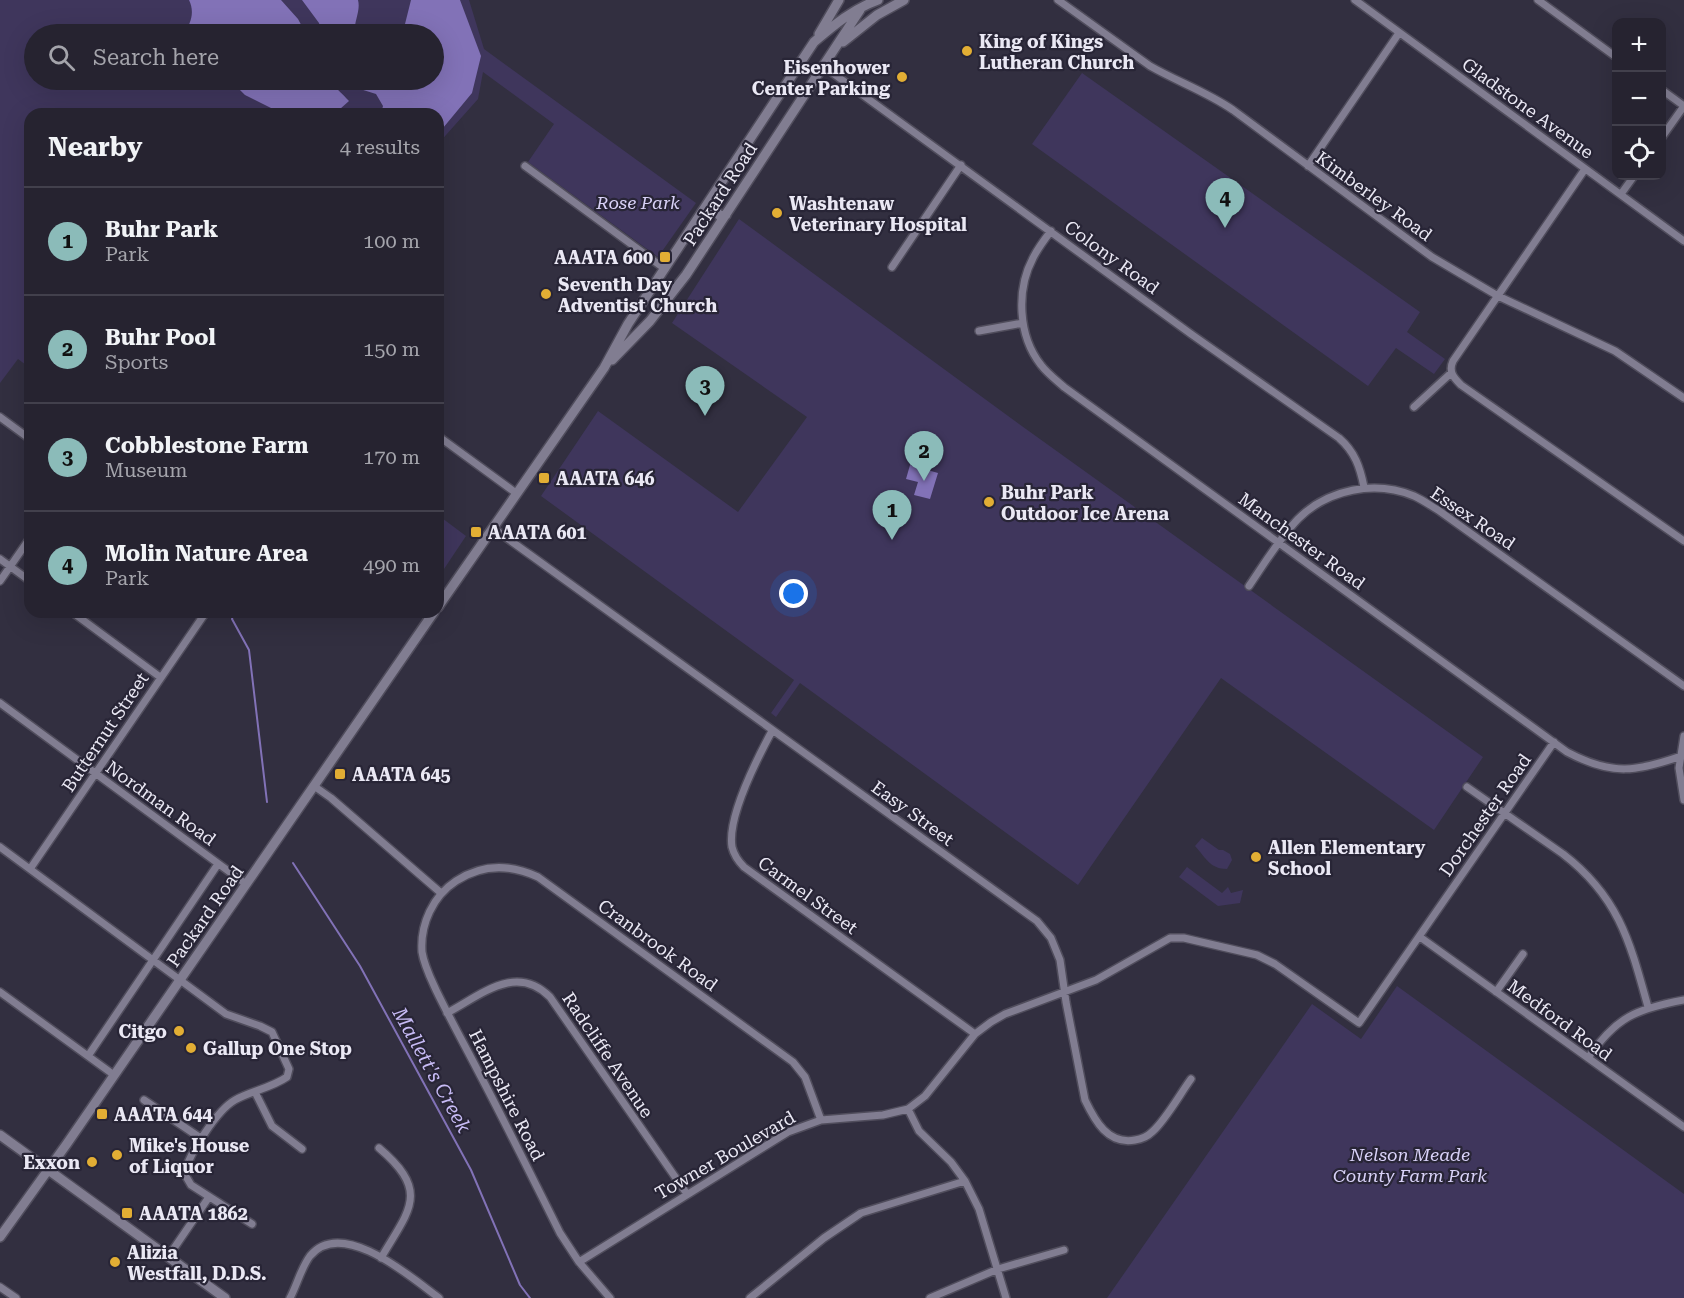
<!DOCTYPE html>
<meta charset="utf-8">
<style>
:root{--surface:#262330;--page:#322f3c;--text:#f1f3f6;--muted:#a4a4ab;--line:#42404c;--accent:#8bbbb9}
body{margin:0;font-family:"Roboto Serif",serif;background:var(--page);color:var(--text)}
.controls{position:absolute;right:18px;top:18px;display:grid;overflow:hidden;border-radius:12px;box-shadow:0 6px 24px #0002}
.controls button{width:54px;height:54px;display:grid;place-items:center;padding:0;border:0;border-bottom:2px solid var(--line);background:var(--surface);color:var(--text);font:30px sans-serif}
.you{position:absolute;left:794px;top:594px;width:21px;height:21px;margin:-15px;border:4px solid #fff;border-radius:50%;background:#1a73e8;box-shadow:0 0 0 9px #1a73e833}
.badge{display:grid;place-items:center;width:39px;height:39px;border-radius:50%;background:var(--accent);color:#111;font-size:20px;font-weight:700}
.pin{position:absolute;translate:-50% -50px;filter:drop-shadow(0 2px 3px #0008)}
.pin::after{content:'';position:absolute;top:32px;width:21px;height:18px;background:inherit;clip-path:polygon(0 0,100% 0,50% 100%)}
.list{margin:0;padding:0;list-style:none}
h2{display:flex;justify-content:space-between;align-items:center;height:78px;margin:0;padding:0 24px;font-size:26px}
h2 small{font-size:20px;font-weight:400;color:var(--muted)}
.list li{display:grid;grid-template-columns:39px 1fr auto;gap:18px;align-items:center;box-sizing:border-box;height:108px;padding:0 24px;border-top:2px solid var(--line)}
.list b{display:block;font-size:22px;white-space:nowrap}
.list p{margin:0;font-size:20px;white-space:nowrap;color:var(--muted)}
.list em{font-size:20px;font-style:normal;color:var(--muted)}
.icon{flex:none;width:33px;height:33px;fill:none;stroke:currentColor;stroke-width:2;stroke-linecap:round;stroke-linejoin:round}
.map{position:relative;flex:none;width:1684px;height:1298px;overflow:hidden}
.search{position:absolute;background:var(--surface);box-shadow:0 6px 24px #0002;left:24px;top:24px;width:420px;height:66px;display:flex;align-items:center;gap:15px;box-sizing:border-box;padding:0 21px;border-radius:33px;color:var(--muted);font-size:22px}
.panel{position:absolute;background:var(--surface);box-shadow:0 6px 24px #0002;left:24px;top:108px;width:420px;height:510px;border-radius:18px}
.map>svg:first-child{display:block}
.green{fill:#3f365c;fill-rule:evenodd}
.water{fill:#8272b7}
.lines{fill:none;stroke-linecap:round;stroke-linejoin:round}
.stream{stroke:#8272b7;stroke-width:2}
.street-casing{stroke:#504d5c;stroke-width:10}
.secondary-casing{stroke:#504d5c;stroke-width:12}
.street{stroke:#817d91;stroke-width:7}
.secondary{stroke:#817d91;stroke-width:9}
.poi-dot{fill:#e2ae34;stroke:#282536;stroke-width:2}
.labels{text-anchor:middle;dominant-baseline:central;stroke-width:4.5;stroke-linejoin:round;paint-order:stroke}
.poi-label{font-size:18px;font-weight:bold;fill:#eae8f4;stroke:#282536;text-anchor:start}
.street-label{font-size:18px;fill:#eae8f4;stroke:#282536}
.park-label{font-size:18px;font-style:italic;fill:#d9d2f8;stroke:#282536}
.water-label{font-size:20px;font-style:italic;fill:#c7bbf5;stroke:#282536}
</style>
<div class="map">
<svg width="1684" height="1298" viewBox="0 0 1684 1298">
<rect width="100%" height="100%" fill="#322f40"/>
<!-- green -->
<path class="green" d="M 0,0 L 469,0 L 484,49 L 696,203 L 658,257 L 528,162 L 554,124 L 483,72 L 478,99 L 438,144 L 438,114 L 30,114 L 30,368 L 18,359 L 0,383 ZM 34,34 L 434,34 L 434,80 L 34,80 Z
M 1082,73 L 1420,312 L 1407,332 L 1445,359 L 1434,374 L 1396,348 L 1368,386 L 1032,144 Z
M 739,219 L 1019,424 L 1483,757 L 1434,830 L 1221,678 L 1078,885 L 800,683 L 776,717 L 771,713 L 794,680 L 541,496 L 598,411 L 738,512 L 807,417 L 672,323 Z
M 438,515 L 466,536 L 438,578 Z
M 1202,838 L 1219,850 L 1223,850 L 1230,854 L 1232,860 L 1227,869 C 1210,869 1206,858 1195,846 Z
M 1187,867 L 1222,893 L 1228,887 L 1231,893 L 1243,890 L 1240,903 L 1218,906 L 1179,877 Z
M 1397,986 L 1684,1194 L 1684,1298 L 1107,1298 L 1312,1004 L 1361,1039 Z"/>
<!-- water -->
<path class="water" d="M 189,0 L 281,0 L 298,19 L 306,34 L 183,34 C 191,24 195,12 189,0 Z
M 302,0 L 358,0 C 361,11 353,23 355,34 L 322,34 L 319,23 Z
M 411,0 L 460,0 L 481,56 L 472,93 L 438,134 L 438,114 L 381,114 L 383,106 L 376,94 L 344,84 L 341,80 L 371,80 L 372,81 L 434,80 L 434,34 L 406,34 L 405,24 Z
M 230,80 C 255,79 302,75 324,81 C 334,84 342,94 349,101 L 340,109 L 324,114 L 314,112 L 283,114 L 245,95 Z
M 910,465 L 938,473 L 930,499 L 914,495 L 918,482 L 906,479 Z"/>
<g class="lines">
<!-- stream -->
<path class="stream" d="M 234,612 L 232,619 L 249,650 L 267,802
M 293,863 L 360,966 L 471,1170 L 520,1285 L 530,1298"/>
<defs>
<path id="street" d="M 1058,0 L 1150,66 C 1178,82 1207,92 1233,110 L 1432,257 L 1498,296 L 1615,351 L 1684,398
M 1355,0 L 1684,241
M 1538,0 L 1616,57
M 823,66 L 1191,334 L 1339,438 C 1355,452 1360,467 1364,487
M 1662,90 L 1684,106
M 1662,137 L 1684,106
M 525,166 L 665,269
M 1308,166 L 1399,33
M 1585,169 L 1453,361 C 1448,372 1454,378 1461,385 L 1684,541
M 1621,194 L 1634,176
M 1051,231 C 1044,240 1038,248 1033,258 C 1016,290 1018,336 1041,365 C 1047,373 1056,380 1064,387 L 1567,752 C 1612,776 1637,772 1684,755
M 892,267 L 961,165
M 979,331 L 1023,323
M 1414,407 L 1451,373
M 0,417 L 30,439
M 438,436 L 516,493
M 493,528 L 1037,921 L 1051,938 L 1060,960 L 1066,1002 L 1085,1100 C 1095,1121 1108,1145 1135,1140 C 1142,1139 1147,1137 1152,1132 C 1165,1121 1180,1094 1191,1079
M 0,559 L 30,581
M 0,581 L 30,538
M 1249,586 C 1264,564 1279,539 1298,519 C 1328,489 1375,480 1414,496 C 1423,500 1431,506 1438,510 L 1684,686
M 72,612 L 160,677
M 0,703 L 246,884
M 772,731 C 758,757 727,817 732,847 C 734,855 738,861 744,867 L 975,1034
M 1684,736 L 1679,768 L 1684,800
M 314,786 L 331,798 L 441,893
M 1467,787 L 1563,854 C 1619,897 1630,942 1648,1007
M 0,847 L 226,1014 L 260,1026 L 272,1032 L 289,1069 L 287,1077 C 271,1088 251,1091 235,1100 C 217,1110 190,1153 184,1173 L 191,1185 L 252,1224
M 30,869 L 206,612
M 1420,937 L 1684,1127
M 0,992 L 114,1075
M 1496,992 L 1523,954
M 447,1013 C 481,995 516,963 550,997 L 687,1194
M 88,1056 L 218,864
M 1588,1058 C 1616,1017 1636,1009 1684,1000
M 255,1092 L 272,1126 L 302,1149
M 144,1100 L 202,1139
M 908,1109 L 919,1131 L 951,1162 L 965,1181 L 979,1209 L 1006,1298
M 379,1148 C 431,1192 409,1210 381,1258
M 168,1257 L 209,1197
M 579,1262 L 788,1132 L 821,1120 L 883,1115 L 908,1109 L 925,1096 L 975,1034 L 991,1022 L 1005,1014 L 1096,980 L 1170,938 L 1184,938 L 1257,955 L 1275,964 L 1359,1023 L 1554,742
M 0,1287 L 16,1298
M 290,1298 C 297,1285 301,1268 310,1256 C 342,1217 411,1277 439,1298
M 610,1298 L 579,1262 L 560,1233 C 533,1179 506,1124 478,1071 C 464,1044 449,1017 436,990 C 430,977 424,965 422,952 C 420,924 433,896 456,881 C 482,864 510,864 538,877 L 793,1062 L 805,1077 L 821,1120
M 750,1298 L 824,1238 L 861,1213 L 965,1181
M 930,1298 L 998,1269 L 1064,1250"/>
<path id="secondary" d="M 819,34 L 839,0
M 843,42 L 877,15 L 904,0
M 720,195 L 716,202 L 714,209 L 720,216 L 726,215
M 612,360 L 650,321 L 686,275 L 860,10
M 438,607 L 604,368 L 628,324 L 814,42 C 834,25 853,9 878,0
M 0,1135 L 225,1298
M 0,1237 L 66,1145 L 434,612"/>
</defs>
<!-- street casing -->
<use href="#street" class="street-casing"/>
<!-- secondary casing -->
<use href="#secondary" class="secondary-casing"/>
<!-- street -->
<use href="#street" class="street"/>
<!-- secondary -->
<use href="#secondary" class="secondary"/>
</g>
<!-- markers -->
<g class="poi-dot">
<circle cx="967" cy="51" r="6"/>
<circle cx="902" cy="77" r="6"/>
<circle cx="777" cy="213" r="6"/>
<rect x="659" y="251" width="12" height="12" rx="3"/>
<circle cx="546" cy="294" r="6"/>
<rect x="538" y="472" width="12" height="12" rx="3"/>
<circle cx="989" cy="502" r="6"/>
<rect x="470" y="526" width="12" height="12" rx="3"/>
<rect x="334" y="768" width="12" height="12" rx="3"/>
<circle cx="1256" cy="857" r="6"/>
<circle cx="179" cy="1031" r="6"/>
<circle cx="191" cy="1048" r="6"/>
<rect x="96" y="1108" width="12" height="12" rx="3"/>
<circle cx="117" cy="1155" r="6"/>
<circle cx="92" cy="1162" r="6"/>
<rect x="121" y="1207" width="12" height="12" rx="3"/>
<circle cx="115" cy="1262" r="6"/>
</g>
<g class="labels">
<!-- poi labels -->
<g class="poi-label">
<text x="979" y="41">King of Kings<tspan x="979" dy="21">Lutheran Church</tspan></text>
<text x="890" y="67" text-anchor="end">Eisenhower<tspan x="890" dy="21">Center Parking</tspan></text>
<text x="789" y="203">Washtenaw<tspan x="789" dy="21">Veterinary Hospital</tspan></text>
<text x="653" y="257" text-anchor="end">AAATA 600</text>
<text x="558" y="284">Seventh Day<tspan x="558" dy="21">Adventist Church</tspan></text>
<text x="556" y="478">AAATA 646</text>
<text x="1001" y="492">Buhr Park<tspan x="1001" dy="21">Outdoor Ice Arena</tspan></text>
<text x="488" y="532">AAATA 601</text>
<text x="352" y="774">AAATA 645</text>
<text x="1268" y="847">Allen Elementary<tspan x="1268" dy="21">School</tspan></text>
<text x="167" y="1031" text-anchor="end">Citgo</text>
<text x="203" y="1048">Gallup One Stop</text>
<text x="114" y="1114">AAATA 644</text>
<text x="129" y="1145">Mike's House<tspan x="129" dy="21">of Liquor</tspan></text>
<text x="80" y="1162" text-anchor="end">Exxon</text>
<text x="139" y="1213">AAATA 1862</text>
<text x="127" y="1252">Alizia<tspan x="127" dy="21">Westfall, D.D.S.</tspan></text>
</g>
<!-- street labels -->
<g class="street-label">
<text transform="translate(1528 108) rotate(36)">Gladstone Avenue</text>
<text transform="translate(720 194) rotate(-57)">Packard Road</text>
<text transform="translate(1374 196) rotate(36)">Kimberley Road</text>
<text transform="translate(1112 257) rotate(36)">Colony Road</text>
<text transform="translate(1473 518) rotate(34)">Essex Road</text>
<text transform="translate(1302 541) rotate(36)">Manchester Road</text>
<text transform="translate(105 732) rotate(-56)">Butternut Street</text>
<text transform="translate(161 803) rotate(36)">Nordman Road</text>
<text transform="translate(913 813) rotate(36)">Easy Street</text>
<text transform="translate(1485 815) rotate(-55)">Dorchester Road</text>
<text transform="translate(808 895) rotate(36)">Carmel Street</text>
<text transform="translate(205 916) rotate(-55)">Packard Road</text>
<text transform="translate(658 945) rotate(36)">Cranbrook Road</text>
<text transform="translate(1560 1020) rotate(36)">Medford Road</text>
<text transform="translate(608 1055) rotate(56)">Radcliffe Avenue</text>
<text transform="translate(507 1095) rotate(63)">Hampshire Road</text>
<text transform="translate(725 1155) rotate(-30)">Towner Boulevard</text>
</g>
<!-- park labels -->
<g class="park-label">
<text x="638" y="202">Rose Park</text>
<text x="1410" y="1154">Nelson Meade<tspan x="1410" dy="21">County Farm Park</tspan></text>
</g>
<!-- water labels -->
<g class="water-label">
<text transform="translate(432 1070) rotate(61)">Mallett's Creek</text>
</g>
</g>
</svg>
<div class="controls">
<button>+</button>
<button>−</button>
<button><svg class="icon" aria-label="locate" viewBox="0 0 24 24"><circle cx="12" cy="12" r="6"/><path d="M12 2v4M12 18v4M2 12h4M18 12h4"/></svg></button>
</div>
<div class="you"></div>
<div class="pin badge" style="left:892px;top:540px">1</div>
<div class="pin badge" style="left:924px;top:481px">2</div>
<div class="pin badge" style="left:705px;top:416px">3</div>
<div class="pin badge" style="left:1225px;top:228px">4</div>
<div class="search"><svg class="icon" aria-label="search" viewBox="0 0 24 24"><circle cx="10" cy="10" r="6"/><path d="M15 15l6 6"/></svg>Search here</div>
<section class="panel">
<h2>Nearby<small>4 results</small></h2>
<ul class="list">
<li><span class="badge">1</span><div><b>Buhr Park</b><p>Park</p></div><em>100 m</em></li>
<li><span class="badge">2</span><div><b>Buhr Pool</b><p>Sports</p></div><em>150 m</em></li>
<li><span class="badge">3</span><div><b>Cobblestone Farm</b><p>Museum</p></div><em>170 m</em></li>
<li><span class="badge">4</span><div><b>Molin Nature Area</b><p>Park</p></div><em>490 m</em></li>
</ul>
</section>
</div>
